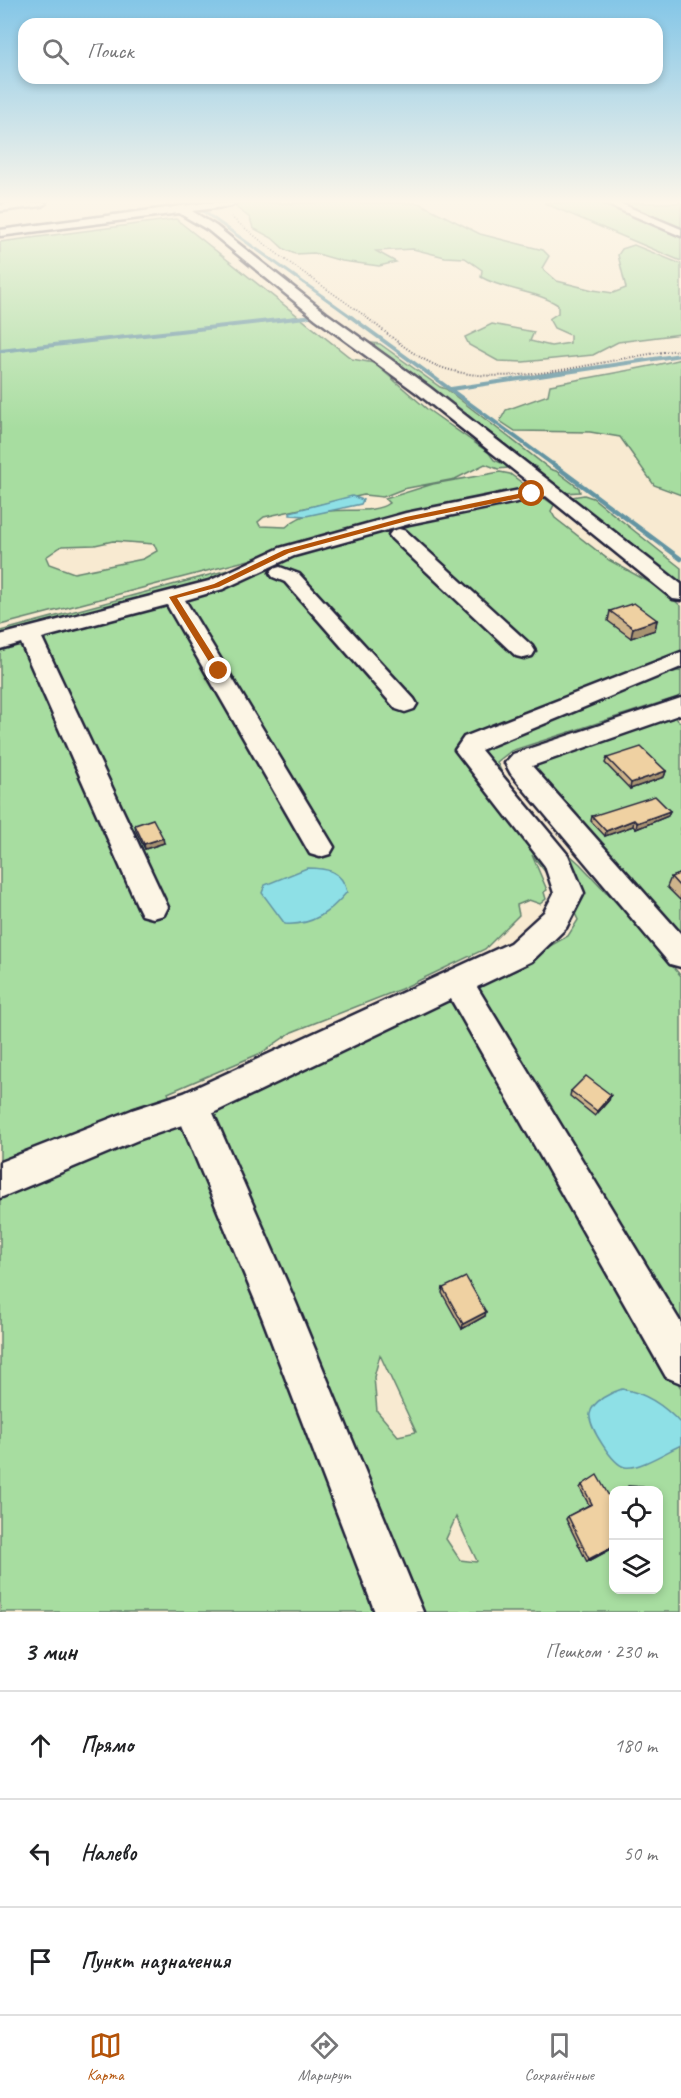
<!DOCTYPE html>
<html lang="ru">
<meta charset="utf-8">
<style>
:root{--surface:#fff;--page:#f2f2f2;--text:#202124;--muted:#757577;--line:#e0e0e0;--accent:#b45309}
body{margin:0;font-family:Caveat,sans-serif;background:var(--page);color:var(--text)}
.controls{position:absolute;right:18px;bottom:18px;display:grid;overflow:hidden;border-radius:12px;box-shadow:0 3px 9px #0003}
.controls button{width:54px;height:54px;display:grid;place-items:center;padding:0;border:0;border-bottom:2px solid var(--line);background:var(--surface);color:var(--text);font:30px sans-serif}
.stop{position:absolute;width:18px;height:18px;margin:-14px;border:4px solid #b45309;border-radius:50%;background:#fff}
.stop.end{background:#b45309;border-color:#fff;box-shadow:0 2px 6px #0008}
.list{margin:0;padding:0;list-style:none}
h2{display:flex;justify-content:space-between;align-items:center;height:78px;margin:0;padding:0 24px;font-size:26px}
h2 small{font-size:20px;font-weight:400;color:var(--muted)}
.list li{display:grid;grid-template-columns:39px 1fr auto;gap:18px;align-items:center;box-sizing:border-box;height:108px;padding:0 24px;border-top:2px solid var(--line)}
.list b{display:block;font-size:22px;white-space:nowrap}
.list em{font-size:20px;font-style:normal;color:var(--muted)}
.icon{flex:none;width:33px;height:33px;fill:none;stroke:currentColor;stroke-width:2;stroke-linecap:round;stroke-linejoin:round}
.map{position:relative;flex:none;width:681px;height:1612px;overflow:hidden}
.search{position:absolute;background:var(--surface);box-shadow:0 3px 9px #0003;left:18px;right:18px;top:18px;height:66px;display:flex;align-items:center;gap:15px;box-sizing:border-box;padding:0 21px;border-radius:18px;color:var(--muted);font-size:22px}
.sheet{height:402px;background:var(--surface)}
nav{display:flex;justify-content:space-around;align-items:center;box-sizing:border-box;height:84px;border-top:2px solid var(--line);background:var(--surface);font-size:16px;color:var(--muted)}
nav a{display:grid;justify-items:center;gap:3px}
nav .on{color:var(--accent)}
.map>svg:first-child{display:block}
.green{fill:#a7dda0;stroke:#64806e;stroke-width:1.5;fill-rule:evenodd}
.water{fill:#8ee0e6;stroke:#6394a2;stroke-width:1.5}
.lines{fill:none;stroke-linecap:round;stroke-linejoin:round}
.stream-far2{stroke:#6394a2;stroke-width:3}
.stream-far1{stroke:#6394a2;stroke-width:4}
.stream{stroke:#6394a2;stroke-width:4.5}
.minor-casing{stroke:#22223b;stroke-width:5}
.path-far1{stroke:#22223b;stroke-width:1.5;stroke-dasharray:1 2;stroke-linecap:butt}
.path{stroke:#22223b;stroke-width:2;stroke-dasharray:1 2;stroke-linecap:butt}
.minor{fill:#fcf5e5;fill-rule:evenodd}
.wall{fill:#ceb48b;stroke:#22223b;stroke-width:1.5}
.shaded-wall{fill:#a79271;stroke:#22223b;stroke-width:1.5}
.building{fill:#efd1a2;stroke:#22223b;stroke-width:1.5}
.route{fill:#b45309}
</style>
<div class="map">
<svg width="681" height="1612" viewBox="0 0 681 1612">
<rect width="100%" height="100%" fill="#f8ead1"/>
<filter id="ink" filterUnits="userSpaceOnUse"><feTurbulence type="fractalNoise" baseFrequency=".0167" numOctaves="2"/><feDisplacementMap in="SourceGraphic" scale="12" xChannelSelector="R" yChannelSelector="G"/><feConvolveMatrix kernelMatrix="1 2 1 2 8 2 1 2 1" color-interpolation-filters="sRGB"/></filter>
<g filter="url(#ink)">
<!-- green -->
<path class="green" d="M 236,203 L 419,203 L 480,234 L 543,250 L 549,256 L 542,268 L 557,281 L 593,290 L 613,293 L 626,288 L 618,255 L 622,249 L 634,245 L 681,264 L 681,334 L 618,342 L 593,355 L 523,362 L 498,361 L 469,345 L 465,337 L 492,324 L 534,332 L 530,341 L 551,346 L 570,343 L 570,335 L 554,328 L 549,319 L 558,313 L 558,305 C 535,290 505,291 481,277 L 482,270 L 465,258 L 445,257 L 413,249 L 376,251 L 396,262 L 379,266 L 342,261 L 314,253 L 295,254 L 284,249 L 272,238 L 253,228 L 250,218 L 237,208 Z
M 544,203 L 681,203 L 681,261 Z
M 176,219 L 352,359 L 374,363 L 427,409 L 489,453 L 494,460 L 506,465 L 507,468 L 498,469 L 485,464 L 455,479 L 403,489 L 383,497 L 364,495 L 264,517 L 258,522 L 260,526 L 286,527 C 315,499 368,519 389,503 L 385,499 L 433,484 L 500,472 L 510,474 L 528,487 L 526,489 C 350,532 175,580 0,625 L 0,242 ZM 113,541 L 154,544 L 157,551 L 143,559 L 74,573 L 49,564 L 46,557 L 62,546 L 95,545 Z
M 372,343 L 380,344 L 440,387 L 446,389 L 550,469 L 556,471 L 579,488 L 580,492 L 564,493 L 533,470 L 536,467 L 526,462 L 399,367 Z
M 681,359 L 681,495 L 654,485 L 620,437 L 590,432 L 515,431 L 500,421 L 506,410 L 548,395 L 550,385 C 594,376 638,370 681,359 Z
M 584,495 L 593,498 L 681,568 L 681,587 L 566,498 Z
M 541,496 L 554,505 L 551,511 L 555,518 L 609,560 L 658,587 L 681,606 L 681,650 L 669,660 L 605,691 L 681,670 L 681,696 L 511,751 L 497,762 L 502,773 L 561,847 L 580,864 L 649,938 L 681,976 L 681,1342 L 475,988 L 568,936 L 578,920 L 570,903 L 532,855 L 547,890 L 544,892 L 546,899 L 540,904 L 529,900 L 517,905 L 519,915 L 485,949 L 401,989 L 292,1032 L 261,1053 L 168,1093 L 400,1612 L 0,1612 L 0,631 L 400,524 Z
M 672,714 L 681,723 L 681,946 L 529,771 L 530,761 Z
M 450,1001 L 681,1388 L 681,1612 L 411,1612 L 209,1122 L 230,1093 ZM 380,1355 L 416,1432 L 398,1436 L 377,1411 L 374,1377 ZM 614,1490 L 658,1490 L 658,1590 L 614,1590 ZM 456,1517 L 477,1561 L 476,1562 L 460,1560 L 446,1539 Z"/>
<!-- water -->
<path class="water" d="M 352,496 L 363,500 L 361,504 L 306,516 L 290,515 L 290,512 Z
M 307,868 C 326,868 342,870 347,892 C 330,912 312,926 285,924 L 262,893 L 265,885 Z
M 622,1389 C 646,1393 665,1406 681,1424 L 681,1445 C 668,1451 638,1470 625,1467 C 613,1465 588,1426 590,1414 C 592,1401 612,1392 622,1389 Z"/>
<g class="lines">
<!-- stream-far2 -->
<path class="stream-far2" d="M 203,211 L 353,318
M 292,318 L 314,316"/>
<!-- stream-far1 -->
<path class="stream-far1" d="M 351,317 L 555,466
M 0,351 L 306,317
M 451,389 L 681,355"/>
<!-- stream -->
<path class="stream" d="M 553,464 L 681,559"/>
<defs>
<path id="minor" d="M 13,203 L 46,203 L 41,206 L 0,211 L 0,205 Z
M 205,203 L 236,203 L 231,206 L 192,211 L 216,226 L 326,313 L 429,387 L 681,584 L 681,600 L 673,599 L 546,496 L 409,524 L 294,556 L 223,589 L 185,600 L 334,847 L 330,854 L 320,857 L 310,854 L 167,605 L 42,638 L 168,907 L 164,915 L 153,918 L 142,915 L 138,907 L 21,643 L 0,649 L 0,635 L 209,581 L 280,548 L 406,513 L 535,487 L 417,393 L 316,319 L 208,230 L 179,213 L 0,236 L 0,230 Z
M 604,203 L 619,203 L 681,229 L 681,236 Z
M 399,529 L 406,531 L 532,646 L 535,651 L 532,656 L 524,658 L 516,656 L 392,539 L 389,535 L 392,531 Z
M 280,567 L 299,574 L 414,699 L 417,704 L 414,709 L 405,712 L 396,709 L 285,582 L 273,577 L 270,573 L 273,569 Z
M 681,652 L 681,667 L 481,750 L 568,855 L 584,893 L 566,928 L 532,961 L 477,987 L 681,1323 L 681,1383 L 666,1377 L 451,999 L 213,1113 L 296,1303 L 423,1612 L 375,1612 L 262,1317 L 182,1125 L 138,1140 L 0,1198 L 0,1162 L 132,1110 L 184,1093 L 510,943 L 544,912 L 554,893 L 545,866 L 455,750 L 464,737 Z
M 681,698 L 681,714 L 532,766 L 681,934 L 681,967 L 670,964 L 511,774 L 505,763 L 513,754 Z"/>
</defs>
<!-- minor casing -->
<use href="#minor" class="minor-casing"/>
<!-- path-far1 -->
<path class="path-far1" d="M 231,217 L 280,256 L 368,318"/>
<!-- path -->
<path class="path" d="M 366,317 C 387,333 408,352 433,364 C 502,395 608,356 681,350"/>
<!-- minor -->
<use href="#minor" class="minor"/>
</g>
<!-- wall -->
<path class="wall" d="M 610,611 L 657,620 L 655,630 L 631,638 L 608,621 Z
M 607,758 L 666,771 L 664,777 L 630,789 L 605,763 Z
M 592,816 L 668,816 L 636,829 L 633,826 L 605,836 L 591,821 Z
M 135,825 L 164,843 L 145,849 L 136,831 Z
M 681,873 L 681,901 L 667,887 L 671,877 Z
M 571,1091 L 609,1100 L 595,1116 L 570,1096 Z
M 443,1288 L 485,1316 L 462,1329 L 442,1293 Z
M 582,1485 L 614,1505 L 614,1549 L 613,1548 L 587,1562 L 566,1519 L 568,1516 L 589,1505 L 580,1488 Z"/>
<!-- shaded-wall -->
<path class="shaded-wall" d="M 657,620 L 655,630 L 631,638 L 633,628 Z
M 666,771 L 664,777 L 630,789 L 631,783 Z
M 670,811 L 668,816 L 636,829 L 637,823 Z
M 634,820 L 633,826 L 605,836 L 606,831 Z
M 163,838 L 164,843 L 145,849 L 144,844 Z
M 611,1095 L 609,1100 L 595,1116 L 597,1111 Z
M 486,1312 L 485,1316 L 462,1329 L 463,1324 Z
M 614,1546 L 613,1548 L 587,1562 L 589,1559 Z"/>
<!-- building -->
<path class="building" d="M 634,603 L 657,620 L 633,628 L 610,611 Z
M 641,747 L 666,771 L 631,783 L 607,758 Z
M 655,796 L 670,811 L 637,823 L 634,820 L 606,831 L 592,816 Z
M 153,819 L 163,838 L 144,844 L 135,825 Z
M 681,873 L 681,888 L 671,877 Z
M 586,1076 L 611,1095 L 597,1111 L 571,1091 Z
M 466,1277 L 486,1312 L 463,1324 L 443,1288 Z
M 597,1475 L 614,1505 L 614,1546 L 589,1559 L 568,1516 L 592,1504 L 582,1485 Z
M 628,1486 L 643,1487 L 645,1491 L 627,1491 Z"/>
</g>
<!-- sky -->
<linearGradient id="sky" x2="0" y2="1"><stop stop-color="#84c6e7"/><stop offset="0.47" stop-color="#fcf6ea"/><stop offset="1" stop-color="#fcf6ea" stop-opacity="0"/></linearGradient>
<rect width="681" height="429" fill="url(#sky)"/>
<!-- route -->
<path class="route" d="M 532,491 L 535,495 L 407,521 L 289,553 L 219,587 L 177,598 L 223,671 L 222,673 L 216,673 L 169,597 L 214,584 L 284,550 L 406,517 Z"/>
</svg>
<div class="controls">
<button><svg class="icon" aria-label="locate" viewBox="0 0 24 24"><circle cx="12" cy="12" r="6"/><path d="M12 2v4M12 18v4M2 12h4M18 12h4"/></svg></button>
<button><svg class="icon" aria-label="layers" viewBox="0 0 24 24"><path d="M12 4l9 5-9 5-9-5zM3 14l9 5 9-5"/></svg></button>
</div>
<div class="stop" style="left:532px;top:494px"></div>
<div class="stop end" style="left:219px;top:671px"></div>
<div class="search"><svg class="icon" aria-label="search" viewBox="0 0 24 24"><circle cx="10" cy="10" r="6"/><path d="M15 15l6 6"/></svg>Поиск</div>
</div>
<section class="sheet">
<h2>3 мин<small>Пешком · 230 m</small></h2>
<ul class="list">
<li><svg class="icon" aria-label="ahead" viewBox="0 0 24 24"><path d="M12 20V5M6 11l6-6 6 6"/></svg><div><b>Прямо</b></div><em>180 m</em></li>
<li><svg class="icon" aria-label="left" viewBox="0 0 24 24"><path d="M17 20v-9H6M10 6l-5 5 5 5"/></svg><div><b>Налево</b></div><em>50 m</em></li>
<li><svg class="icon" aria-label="arrive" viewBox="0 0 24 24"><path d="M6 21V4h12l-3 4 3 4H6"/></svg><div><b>Пункт назначения</b></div></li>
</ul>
</section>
<nav>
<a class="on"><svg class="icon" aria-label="map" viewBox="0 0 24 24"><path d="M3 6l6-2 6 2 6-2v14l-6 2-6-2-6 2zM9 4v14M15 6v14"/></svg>Карта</a>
<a><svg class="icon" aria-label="directions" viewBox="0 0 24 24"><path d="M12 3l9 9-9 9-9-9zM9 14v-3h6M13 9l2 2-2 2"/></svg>Маршрут</a>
<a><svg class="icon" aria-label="saved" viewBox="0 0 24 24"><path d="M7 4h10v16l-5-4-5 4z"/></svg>Сохранённые</a>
</nav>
